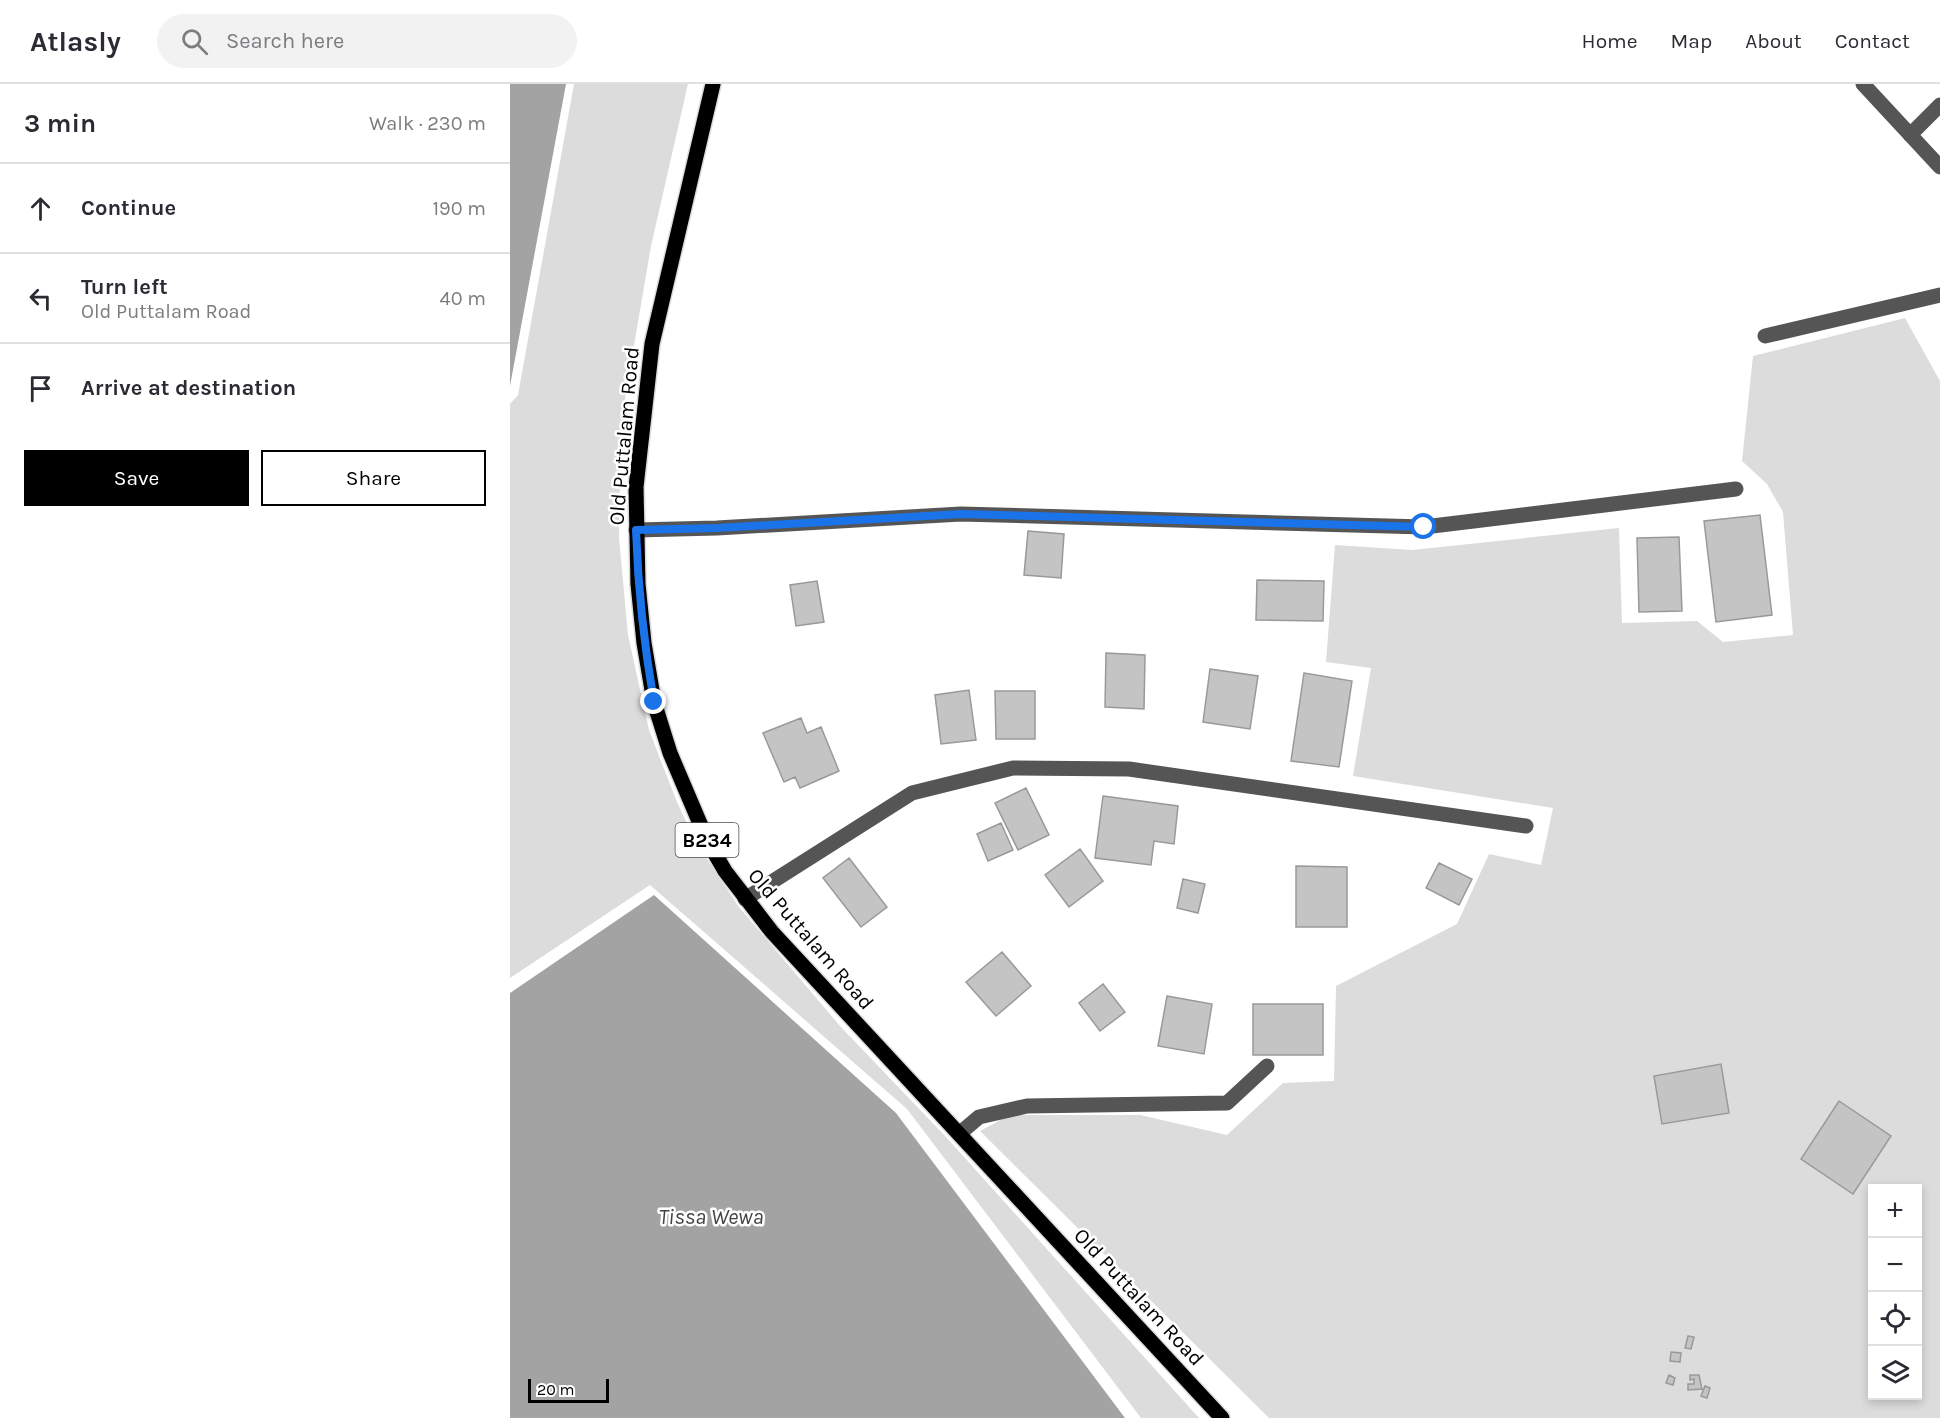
<!DOCTYPE html>
<meta charset="utf-8">
<style>
:root{--surface:#fff;--page:#f2f2f3;--text:#2b2b33;--muted:#7c7c81;--line:#e1e1e2;--accent:#000}
body{margin:0;font-family:Karla,sans-serif;background:var(--page);color:var(--text)}
.controls{position:absolute;right:18px;bottom:18px;display:grid;overflow:hidden;border-radius:0px;box-shadow:0 3px 9px #0003}
.controls button{width:54px;height:54px;display:grid;place-items:center;padding:0;border:0;border-bottom:2px solid var(--line);background:var(--surface);color:var(--text);font:30px sans-serif}
.scale{position:absolute;left:18px;bottom:15px;width:81px;box-sizing:border-box;padding-left:6px;border:3px solid #000;border-top:0;font-size:16px;line-height:21px;white-space:nowrap;color:#000;-webkit-text-stroke:4px #fff;paint-order:stroke}
.stop{position:absolute;width:18px;height:18px;margin:-14px;border:4px solid #1a73e8;border-radius:50%;background:#fff}
.stop.end{background:#1a73e8;border-color:#fff;box-shadow:0 2px 6px #0008}
.list{margin:0;padding:0;list-style:none}
h2{display:flex;justify-content:space-between;align-items:center;height:78px;margin:0;padding:0 24px;font-size:26px}
h2 small{font-size:20px;font-weight:400;color:var(--muted)}
.list li{display:grid;grid-template-columns:39px 1fr auto;gap:18px;align-items:center;box-sizing:border-box;height:90px;padding:0 24px;border-top:2px solid var(--line)}
.list b{display:block;font-size:22px;white-space:nowrap}
.list p{margin:0;font-size:20px;white-space:nowrap;color:var(--muted)}
.list em{font-size:20px;font-style:normal;color:var(--muted)}
.actions{display:flex;gap:12px;padding:18px 24px}
.actions a{flex:1;padding:14px 0;border:2px solid var(--accent);border-radius:0px;text-align:center;font-size:21px;color:var(--accent)}
.actions .main{background:var(--accent);color:#fff}
.icon{flex:none;width:33px;height:33px;fill:none;stroke:currentColor;stroke-width:2;stroke-linecap:round;stroke-linejoin:round}
.map{position:relative;flex:none;width:1430px;height:1334px;overflow:hidden}
header{display:flex;align-items:center;gap:36px;box-sizing:border-box;height:84px;padding:0 30px;background:var(--surface);border-bottom:2px solid var(--line)}
header strong{font-size:28px}
nav{display:flex;gap:33px;margin-inline-start:auto;font-size:21px}
.search{width:420px;height:54px;background:var(--page);display:flex;align-items:center;gap:15px;box-sizing:border-box;padding:0 21px;border-radius:33px;color:var(--muted);font-size:22px}
main{display:flex}
aside{flex:1;background:var(--surface)}
.map>svg:first-child{display:block}
.green{fill:#dcdcdc;fill-rule:evenodd}
.water{fill:#a3a3a3}
.building{fill:#c4c4c4;stroke:#999;stroke-width:1.5}
.lines{fill:none;stroke-linecap:round;stroke-linejoin:round}
.major-casing{stroke:#dbdbdb;stroke-width:18}
.minor{stroke:#555;stroke-width:15}
.major{stroke:#000;stroke-width:15}
.route{stroke:#1a73e8;stroke-width:8}
.labels{text-anchor:middle;dominant-baseline:central;stroke-width:5;stroke-linejoin:round;paint-order:stroke}
.shield{fill:#fff;stroke:#4c4c4c;stroke-width:1.5}
.shield-label{font-size:20px;font-weight:bold;fill:#000}
.street-label{font-size:21px;fill:#000;stroke:#fff}
.water-label{font-size:22px;font-style:italic;fill:#444;stroke:#fff}
</style>
<header>
<strong>Atlasly</strong>
<div class="search"><svg class="icon" aria-label="search" viewBox="0 0 24 24"><circle cx="10" cy="10" r="6"/><path d="M15 15l6 6"/></svg>Search here</div>
<nav><a>Home</a><a>Map</a><a>About</a><a>Contact</a></nav>
</header>
<main>
<aside>
<h2>3 min<small>Walk · 230 m</small></h2>
<ul class="list">
<li><svg class="icon" aria-label="ahead" viewBox="0 0 24 24"><path d="M12 20V5M6 11l6-6 6 6"/></svg><div><b>Continue</b></div><em>190 m</em></li>
<li><svg class="icon" aria-label="left" viewBox="0 0 24 24"><path d="M17 20v-9H6M10 6l-5 5 5 5"/></svg><div><b>Turn left</b><p>Old Puttalam Road</p></div><em>40 m</em></li>
<li><svg class="icon" aria-label="arrive" viewBox="0 0 24 24"><path d="M6 21V4h12l-3 4 3 4H6"/></svg><div><b>Arrive at destination</b></div></li>
</ul>
<div class="actions"><a class="main">Save</a><a>Share</a></div>
</aside>
<div class="map">
<svg width="1430" height="1334" viewBox="0 0 1430 1334">
<rect width="100%" height="100%" fill="#fff"/>
<!-- green -->
<path class="green" d="M 64,0 L 178,0 L 141,162 L 115,314 L 110,385 L 109,454 L 118,551 L 139,646 L 167,718 L 185,757 L 229,823 L 330,942 L 436,1053 L 689,1334 L 631,1334 L 397,1025 L 140,801 L 0,894 L 0,320 L 8,311 Z
M 1395,234 L 1430,297 L 1430,1334 L 759,1334 L 470,1047 L 500,1031 L 630,1031 L 717,1051 L 773,999 L 824,997 L 826,902 L 947,840 L 979,770 L 1031,781 L 1043,724 L 843,692 L 861,584 L 816,578 L 825,461 L 902,466 L 1109,444 L 1112,539 L 1187,537 L 1213,558 L 1283,551 L 1273,428 L 1257,400 L 1232,377 L 1243,272 ZM 1362,1104 L 1408,1104 L 1408,1312 L 1362,1312 Z"/>
<!-- water -->
<path class="water" d="M 0,0 L 56,0 L 0,302 Z
M 144,811 L 386,1029 L 615,1334 L 0,1334 L 0,909 Z"/>
<!-- building -->
<path class="building" d="M 1250,431 L 1262,531 L 1206,538 L 1194,437 Z
M 518,447 L 554,450 L 551,494 L 514,491 Z
M 1169,453 L 1172,527 L 1129,528 L 1127,454 Z
M 747,496 L 814,497 L 813,537 L 746,536 Z
M 307,497 L 314,538 L 286,542 L 280,501 Z
M 596,569 L 635,571 L 634,625 L 595,623 Z
M 700,585 L 748,592 L 740,645 L 693,638 Z
M 794,589 L 842,597 L 829,683 L 781,677 Z
M 459,606 L 466,656 L 431,660 L 425,611 Z
M 485,607 L 525,607 L 525,655 L 486,655 Z
M 291,634 L 297,649 L 311,643 L 329,687 L 290,704 L 285,693 L 274,698 L 253,649 Z
M 516,704 L 539,751 L 508,766 L 485,719 Z
M 593,712 L 668,722 L 664,760 L 644,757 L 641,781 L 585,774 Z
M 491,739 L 503,766 L 478,777 L 467,750 Z
M 570,765 L 593,797 L 559,823 L 535,791 Z
M 339,774 L 377,823 L 351,843 L 313,794 Z
M 929,779 L 962,795 L 949,821 L 916,804 Z
M 786,782 L 837,783 L 837,843 L 786,843 Z
M 673,795 L 695,800 L 688,829 L 667,824 Z
M 492,868 L 521,902 L 486,932 L 456,898 Z
M 593,900 L 615,928 L 590,947 L 569,919 Z
M 657,912 L 702,920 L 694,970 L 648,962 Z
M 743,920 L 813,920 L 813,971 L 743,971 Z
M 1211,980 L 1219,1029 L 1152,1040 L 1144,992 Z
M 1329,1017 L 1381,1052 L 1343,1110 L 1291,1075 Z
M 1178,1252 L 1184,1253 L 1181,1265 L 1175,1264 Z
M 1161,1268 L 1171,1269 L 1170,1278 L 1160,1277 Z
M 1159,1291 L 1165,1294 L 1163,1301 L 1156,1299 Z
M 1180,1291 L 1189,1291 L 1192,1305 L 1178,1306 L 1178,1300 L 1184,1300 L 1184,1295 L 1180,1296 Z
M 1195,1302 L 1200,1304 L 1197,1314 L 1191,1312 Z"/>
<g class="lines">
<defs>
<path id="major" d="M 203,0 L 142,260 L 126,403 L 128,500 L 134,559 L 144,618 L 160,669 L 197,756 L 215,787 L 262,848 L 712,1334"/>
</defs>
<!-- major casing -->
<use href="#major" class="major-casing"/>
<!-- minor -->
<path class="minor" d="M 1353,0 L 1430,83
M 1400,51 L 1430,21
M 1255,252 L 1430,211
M 126,446 L 207,444 L 451,430 L 914,443 L 1226,405
M 235,815 L 402,709 L 503,684 L 619,685 L 1016,742
M 449,1050 L 469,1033 L 517,1022 L 717,1019 L 757,982"/>
<!-- major -->
<use href="#major" class="major"/>
</g>
<g class="lines">
<!-- route -->
<path class="route" d="M 144,618 C 134,561 128,504 126,446 L 207,444 L 451,430 L 914,443"/>
</g>
<g class="labels">
<!-- shield labels -->
<rect class="shield" x="165.5" y="739" width="63" height="34" rx="4.5"/>
<g class="shield-label">
<text x="197" y="756">B234</text>
</g>
<!-- street labels -->
<g class="street-label">
<text transform="translate(114 352) rotate(-85)">Old Puttalam Road</text>
<text transform="translate(301 855) rotate(49)">Old Puttalam Road</text>
<text transform="translate(629 1213) rotate(47)">Old Puttalam Road</text>
</g>
<!-- water labels -->
<g class="water-label">
<text x="201" y="1133">Tissa Wewa</text>
</g>
</g>
</svg>
<div class="controls">
<button>+</button>
<button>−</button>
<button><svg class="icon" aria-label="locate" viewBox="0 0 24 24"><circle cx="12" cy="12" r="6"/><path d="M12 2v4M12 18v4M2 12h4M18 12h4"/></svg></button>
<button><svg class="icon" aria-label="layers" viewBox="0 0 24 24"><path d="M12 4l9 5-9 5-9-5zM3 14l9 5 9-5"/></svg></button>
</div>
<div class="scale">20 m</div>
<div class="stop" style="left:914px;top:443px"></div>
<div class="stop end" style="left:144px;top:618px"></div>
</div>
</main>
